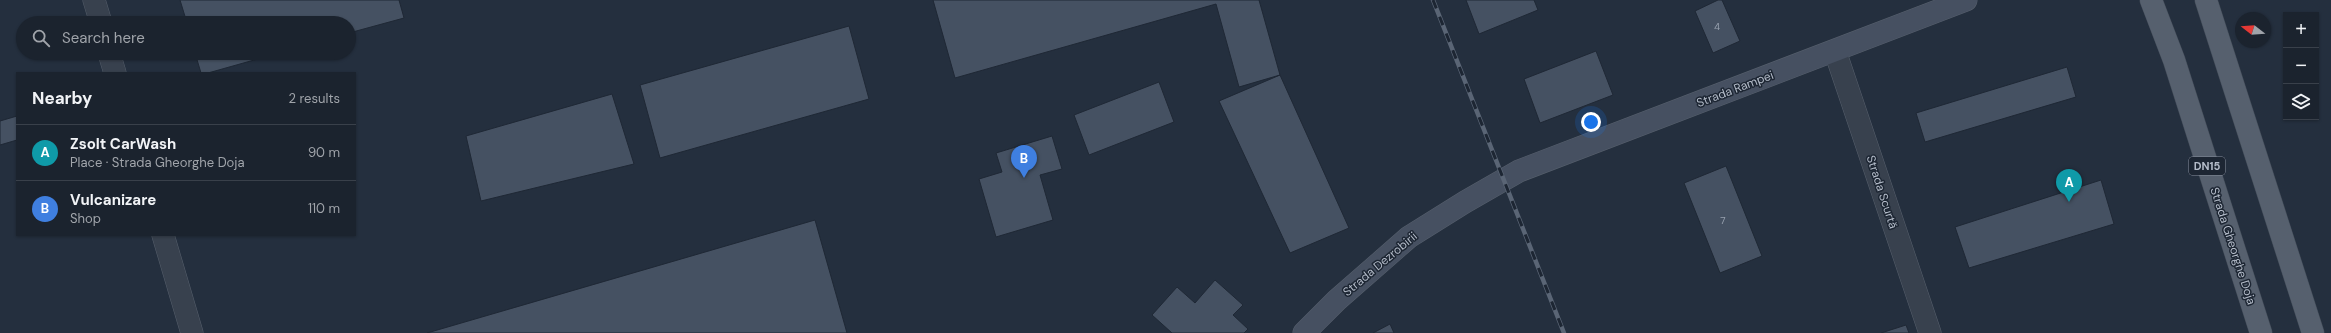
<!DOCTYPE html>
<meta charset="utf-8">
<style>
:root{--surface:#1b232e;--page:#282f3a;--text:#f1f3f6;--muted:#a0a4aa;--line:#39404a;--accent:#8ab4f8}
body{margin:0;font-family:"DM Sans",sans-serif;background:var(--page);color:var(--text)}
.controls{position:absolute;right:12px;top:12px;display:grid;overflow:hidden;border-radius:0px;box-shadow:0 1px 3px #0004}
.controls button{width:36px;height:36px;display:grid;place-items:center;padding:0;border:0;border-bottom:1px solid var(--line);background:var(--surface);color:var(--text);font:20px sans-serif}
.compass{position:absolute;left:2235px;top:12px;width:36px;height:36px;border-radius:50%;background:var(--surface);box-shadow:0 1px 3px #0004;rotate:287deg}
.you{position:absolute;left:1591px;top:122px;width:14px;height:14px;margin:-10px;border:3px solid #fff;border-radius:50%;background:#1a73e8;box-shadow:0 0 0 6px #1a73e833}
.badge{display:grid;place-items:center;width:26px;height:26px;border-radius:50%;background:var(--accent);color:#fff;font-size:13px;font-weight:700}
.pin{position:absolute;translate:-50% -33px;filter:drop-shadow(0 1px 2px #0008)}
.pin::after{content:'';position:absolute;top:21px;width:14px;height:12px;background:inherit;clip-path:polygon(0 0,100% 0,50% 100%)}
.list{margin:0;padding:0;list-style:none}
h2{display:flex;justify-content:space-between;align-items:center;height:52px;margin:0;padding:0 16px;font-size:17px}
h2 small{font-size:13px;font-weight:400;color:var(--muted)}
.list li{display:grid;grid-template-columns:26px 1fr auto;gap:12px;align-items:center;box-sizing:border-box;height:56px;padding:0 16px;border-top:1px solid var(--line)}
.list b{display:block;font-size:15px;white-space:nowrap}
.list p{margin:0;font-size:13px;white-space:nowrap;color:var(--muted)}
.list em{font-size:13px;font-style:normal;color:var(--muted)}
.icon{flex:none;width:22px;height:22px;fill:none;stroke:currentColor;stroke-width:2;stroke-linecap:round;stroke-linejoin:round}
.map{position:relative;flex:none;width:2331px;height:333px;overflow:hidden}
.search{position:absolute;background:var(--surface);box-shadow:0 1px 3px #0004;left:16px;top:16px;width:340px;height:44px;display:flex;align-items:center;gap:10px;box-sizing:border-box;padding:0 14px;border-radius:22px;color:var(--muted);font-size:15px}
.panel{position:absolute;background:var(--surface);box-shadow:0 1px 3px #0004;left:16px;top:72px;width:340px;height:164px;border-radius:0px}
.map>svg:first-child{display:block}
.building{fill:#455162;stroke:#1f2835}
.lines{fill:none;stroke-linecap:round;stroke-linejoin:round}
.minor-casing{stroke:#565f6c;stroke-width:23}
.tertiary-casing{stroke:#565f6c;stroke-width:23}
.secondary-casing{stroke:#565f6c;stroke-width:23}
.primary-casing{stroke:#414a57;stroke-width:23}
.minor{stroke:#38414e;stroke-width:22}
.tertiary{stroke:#38414e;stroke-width:22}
.secondary{stroke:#465061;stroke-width:22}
.primary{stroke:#56606e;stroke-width:22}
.rail-casing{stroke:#5a6575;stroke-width:4.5}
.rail{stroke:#1d2633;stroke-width:3;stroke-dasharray:9;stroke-linecap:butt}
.labels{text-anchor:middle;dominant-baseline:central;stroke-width:3;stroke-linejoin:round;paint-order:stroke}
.number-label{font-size:10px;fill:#98a1af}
.shield{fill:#1d2633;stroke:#878f9c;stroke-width:1}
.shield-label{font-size:11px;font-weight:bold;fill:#b4bcc9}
.street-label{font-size:12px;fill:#b4bcc9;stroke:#1d2633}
</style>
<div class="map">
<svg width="2331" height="333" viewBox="0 0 2331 333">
<rect width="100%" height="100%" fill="#242f3e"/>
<!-- building -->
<path class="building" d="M 180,0 L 399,0 L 404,18 L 349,33 L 349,23 L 187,23 Z
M 933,0 L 1259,0 L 1280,75 L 1239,87 L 1216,4 L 955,78 Z
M 1466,0 L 1534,0 L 1538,10 L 1479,34 Z
M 1718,0 L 1722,0 L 1740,41 L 1713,53 L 1695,11 Z
M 849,26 L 869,99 L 660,158 L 640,85 Z
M 1596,51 L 1613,95 L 1540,123 L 1524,79 Z
M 195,53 L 279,53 L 208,73 L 201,73 Z
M 2067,67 L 2076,97 L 1925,142 L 1916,113 Z
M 1280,75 L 1349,228 L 1290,253 L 1219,101 Z
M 1159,82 L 1174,122 L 1089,155 L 1074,115 Z
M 612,94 L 634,164 L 481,201 L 466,136 Z
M 17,116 L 17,140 L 0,145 L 0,121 Z
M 1052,136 L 1062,169 L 1040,175 L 1053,220 L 996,237 L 979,179 L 1002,172 L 996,153 Z
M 1726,166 L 1762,256 L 1720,273 L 1684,183 Z
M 2101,180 L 2114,224 L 1969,268 L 1955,227 Z
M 815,220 L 847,333 L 427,333 Z
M 1215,280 L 1243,305 L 1233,315 L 1248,329 L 1244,333 L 1172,333 L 1152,315 L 1177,287 L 1195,303 Z
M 1390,324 L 1394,333 L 1373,333 Z
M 1906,325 L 1909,333 L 1881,333 Z"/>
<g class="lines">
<defs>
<path id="minor" d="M 1835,51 L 1930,333"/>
<path id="tertiary" d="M 94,0 L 101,23
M 109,53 L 115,73
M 163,235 L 192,333"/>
<path id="secondary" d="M 1304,333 L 1337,300 L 1409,237 L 1465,202 L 1519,171 L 1966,0"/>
<path id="primary" d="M 2151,0 L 2174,60 L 2261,333
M 2206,0 L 2313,333"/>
</defs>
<!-- minor casing -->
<use href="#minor" class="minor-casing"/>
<!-- tertiary casing -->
<use href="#tertiary" class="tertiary-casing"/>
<!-- secondary casing -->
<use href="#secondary" class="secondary-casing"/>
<!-- primary casing -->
<use href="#primary" class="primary-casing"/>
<!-- minor -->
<use href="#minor" class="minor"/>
<!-- tertiary -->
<use href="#tertiary" class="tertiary"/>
<!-- secondary -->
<use href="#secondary" class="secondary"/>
<!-- primary -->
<use href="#primary" class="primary"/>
<defs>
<path id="rail" d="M 1433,0 L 1564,333"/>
</defs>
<!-- rail casing -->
<use href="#rail" class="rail-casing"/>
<!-- rail -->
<use href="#rail" class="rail"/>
</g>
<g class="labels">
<!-- number labels -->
<g class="number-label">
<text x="1717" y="26">4</text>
<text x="1723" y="220">7</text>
</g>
<!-- shield labels -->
<rect class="shield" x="2189" y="157" width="36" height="18" rx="3"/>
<g class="shield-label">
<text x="2207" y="166">DN15</text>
</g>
<!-- street labels -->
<g class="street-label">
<text transform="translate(1735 89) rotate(-21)">Strada Rampei</text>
<text transform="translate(1882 192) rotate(72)">Strada Scurtă</text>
<text transform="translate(2233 246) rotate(72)">Strada Gheorghe Doja</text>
<text transform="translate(1380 264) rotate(-40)">Strada Dezrobirii</text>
</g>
</g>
</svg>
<div class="controls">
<button>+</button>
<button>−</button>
<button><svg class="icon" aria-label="layers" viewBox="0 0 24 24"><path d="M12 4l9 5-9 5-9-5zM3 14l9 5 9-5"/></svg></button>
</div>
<svg class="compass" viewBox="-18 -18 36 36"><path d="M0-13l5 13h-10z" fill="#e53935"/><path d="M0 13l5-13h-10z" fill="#a0a4aa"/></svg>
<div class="you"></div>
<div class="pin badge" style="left:2069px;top:202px;background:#0f9aa8">A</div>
<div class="pin badge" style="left:1024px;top:178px;background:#3f7fe0">B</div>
<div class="search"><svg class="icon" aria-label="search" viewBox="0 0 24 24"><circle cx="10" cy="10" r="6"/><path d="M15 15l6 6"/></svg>Search here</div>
<section class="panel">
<h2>Nearby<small>2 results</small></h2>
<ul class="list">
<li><span class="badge" style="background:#0f9aa8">A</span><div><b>Zsolt CarWash</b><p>Place · Strada Gheorghe Doja</p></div><em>90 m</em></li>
<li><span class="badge" style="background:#3f7fe0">B</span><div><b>Vulcanizare</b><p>Shop</p></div><em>110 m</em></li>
</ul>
</section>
</div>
